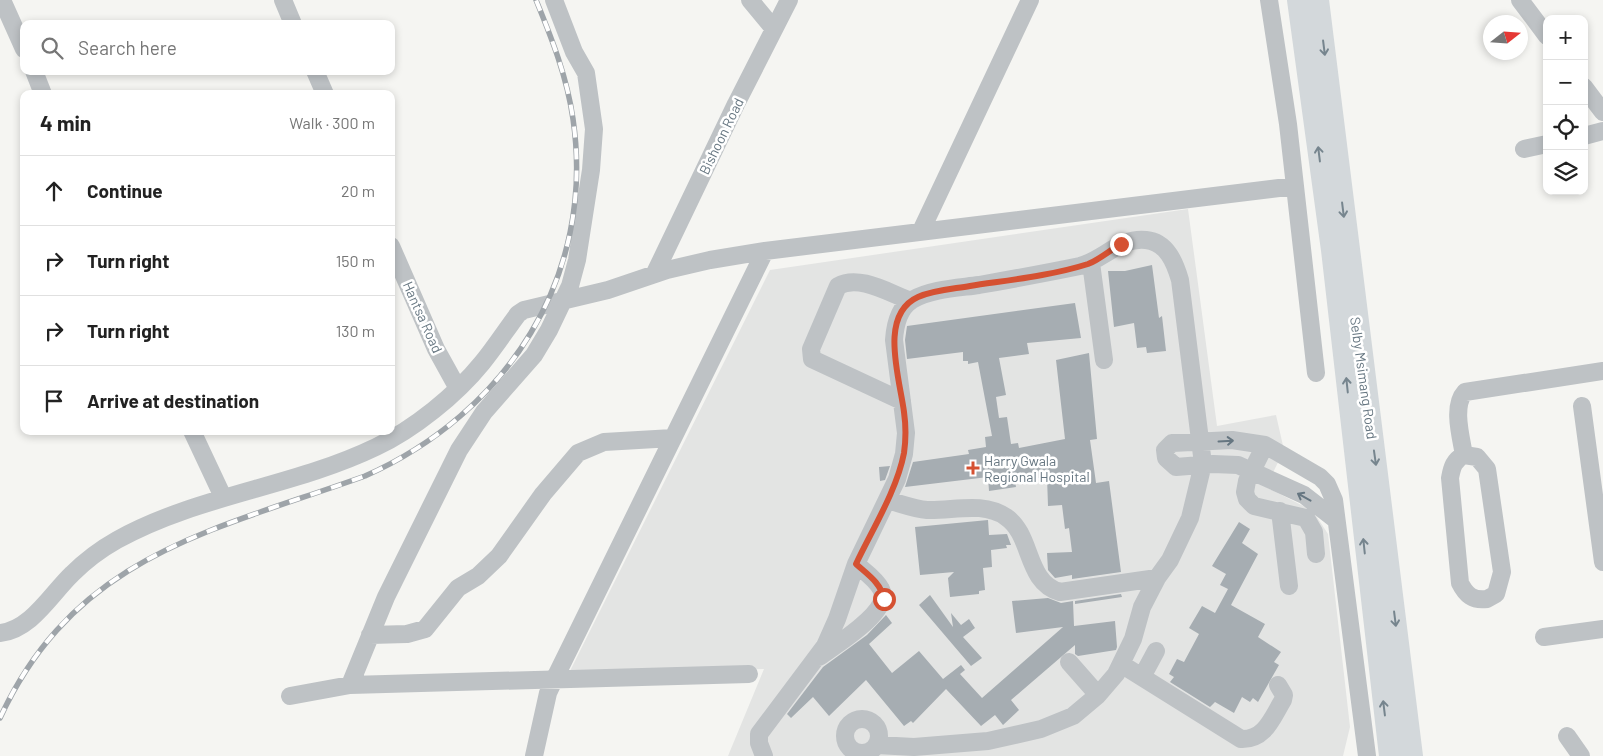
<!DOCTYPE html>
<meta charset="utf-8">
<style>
:root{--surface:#fff;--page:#f6f6f6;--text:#222;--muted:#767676;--line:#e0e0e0}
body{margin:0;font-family:Barlow,sans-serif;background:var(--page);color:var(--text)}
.controls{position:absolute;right:15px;top:15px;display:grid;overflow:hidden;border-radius:10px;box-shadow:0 2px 8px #0003}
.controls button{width:45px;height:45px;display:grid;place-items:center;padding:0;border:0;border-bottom:1px solid var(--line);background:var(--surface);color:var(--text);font:25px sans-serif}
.compass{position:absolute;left:1483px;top:15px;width:45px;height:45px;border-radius:50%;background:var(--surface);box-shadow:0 2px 8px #0003;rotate:73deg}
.stop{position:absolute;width:15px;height:15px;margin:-11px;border:4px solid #d55132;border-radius:50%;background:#fff}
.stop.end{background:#d55132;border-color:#fff;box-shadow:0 1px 5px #0008}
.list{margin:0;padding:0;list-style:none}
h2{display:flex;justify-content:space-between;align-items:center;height:65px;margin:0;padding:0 20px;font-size:21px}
h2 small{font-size:16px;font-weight:400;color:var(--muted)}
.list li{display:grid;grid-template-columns:32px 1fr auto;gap:15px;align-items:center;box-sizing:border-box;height:70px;padding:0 20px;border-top:1px solid var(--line)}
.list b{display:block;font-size:19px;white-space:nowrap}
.list em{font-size:16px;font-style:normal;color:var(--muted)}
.icon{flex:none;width:28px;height:28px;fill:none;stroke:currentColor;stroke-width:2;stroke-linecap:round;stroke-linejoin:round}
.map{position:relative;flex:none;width:1603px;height:756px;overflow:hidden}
.search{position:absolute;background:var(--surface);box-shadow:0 2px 8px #0003;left:20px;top:20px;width:375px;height:55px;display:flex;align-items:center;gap:12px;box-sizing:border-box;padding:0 18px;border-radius:10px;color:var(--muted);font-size:19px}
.panel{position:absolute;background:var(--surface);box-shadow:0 2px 8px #0003;left:20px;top:90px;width:375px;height:345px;border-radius:10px}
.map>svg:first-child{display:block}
.built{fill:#e3e4e3}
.building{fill:#a6adb2}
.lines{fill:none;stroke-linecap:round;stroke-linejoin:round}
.minor{stroke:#bec2c5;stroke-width:18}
.major{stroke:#d3d8db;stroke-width:22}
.rail-casing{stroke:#9ea4a9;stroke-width:5.5}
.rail{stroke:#fff;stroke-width:4;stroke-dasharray:11;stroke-linecap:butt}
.oneway{stroke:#76858e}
.oneway2{stroke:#667681}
.route{stroke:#d55132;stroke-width:6}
.poi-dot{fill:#d55132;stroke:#fff;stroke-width:2}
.labels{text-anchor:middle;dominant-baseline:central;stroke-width:5;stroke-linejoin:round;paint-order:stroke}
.street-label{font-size:14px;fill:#667681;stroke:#fff}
.poi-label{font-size:14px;fill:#667681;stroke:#fff;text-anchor:start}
</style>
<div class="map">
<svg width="1603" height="756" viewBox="0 0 1603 756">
<rect width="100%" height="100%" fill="#f5f5f2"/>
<!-- built -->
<path class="built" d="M 1188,209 L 1217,426 L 1276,415 L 1284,450 L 1266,487 L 1313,511 L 1328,534 L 1350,727 L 1343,756 L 728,756 L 764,669 L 569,673 L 770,270 Z"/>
<!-- building -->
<path class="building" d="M 1152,265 L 1159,318 L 1162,316 L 1166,351 L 1147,353 L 1146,347 L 1137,348 L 1134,323 L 1114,327 L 1108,271 L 1125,271 Z
M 1075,303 L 1081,338 L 1027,343 L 1029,354 L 999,358 L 1006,395 L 996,397 L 999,418 L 1007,417 L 1011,444 L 1018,443 L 1019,448 L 1065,439 L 1056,360 L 1089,353 L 1097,439 L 1090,440 L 1096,483 L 1109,481 L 1121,572 L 1072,579 L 1072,575 L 1055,578 L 1048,570 L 1047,553 L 1072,552 L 1069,528 L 1065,529 L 1062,505 L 1048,506 L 1047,477 L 1015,481 L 1016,487 L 989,491 L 988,477 L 905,487 L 913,462 L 969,454 L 968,450 L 986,447 L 985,437 L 992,436 L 978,362 L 968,364 L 968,361 L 963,361 L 963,352 L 907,359 L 905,340 L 907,326 Z
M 890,466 L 885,480 L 880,481 L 879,467 Z
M 988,520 L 989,535 L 1007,534 L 1011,545 L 1006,545 L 1007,548 L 991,550 L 992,567 L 983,568 L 985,590 L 979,591 L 979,594 L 950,597 L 948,578 L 954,572 L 920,575 L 915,527 Z
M 1239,522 L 1250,529 L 1242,543 L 1258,554 L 1231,605 L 1265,624 L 1258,637 L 1281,652 L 1274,662 L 1279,665 L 1258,702 L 1253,698 L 1250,702 L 1242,697 L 1234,713 L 1215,702 L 1210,707 L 1170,682 L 1174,677 L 1169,674 L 1177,659 L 1184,662 L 1199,634 L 1189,628 L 1202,606 L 1215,613 L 1228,589 L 1220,585 L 1226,574 L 1212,566 Z
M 1121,594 L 1122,597 L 1075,604 L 1075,601 Z
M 930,595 L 953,627 L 951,613 L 961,625 L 969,619 L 975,628 L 963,637 L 982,658 L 971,666 L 919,605 Z
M 1048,598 L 1061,603 L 1073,601 L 1074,626 L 1115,621 L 1117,647 L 1116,650 L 1078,656 L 1075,654 L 1075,645 L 1011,700 L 1019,710 L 1003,725 L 995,715 L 981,726 L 946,689 L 913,723 L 911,721 L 904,726 L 866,680 L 829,716 L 813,697 L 791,718 L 787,714 L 823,667 L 867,635 L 886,615 L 892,623 L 869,644 L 892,673 L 919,651 L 943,679 L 961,665 L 965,670 L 960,674 L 982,698 L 1063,627 L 1016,633 L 1012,601 Z"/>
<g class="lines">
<!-- minor -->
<path class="minor" d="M 2,0 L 24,49
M 283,0 L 293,24
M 750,0 L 774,29
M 1269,0 L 1288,124 L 1316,373
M 1520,0 L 1547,36
M 34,71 L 43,94
M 315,71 L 325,94
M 1584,87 L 1603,112
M 1584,136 L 1603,131
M 1524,149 L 1547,144
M 921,231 L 1030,0
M 391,246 L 436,349 L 457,387
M 1091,263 L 1104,360
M 655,273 L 736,104 L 789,0
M 902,401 L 812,359 L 811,349 L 838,286 C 859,274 889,293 911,301
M 1582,406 L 1603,562
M 192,431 L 223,497
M 1265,445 L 1247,481 L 1245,492 L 1247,499 L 1254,506 L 1306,518 L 1314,532 L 1316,554
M 1464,455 L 1477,457 L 1487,469 L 1502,572 L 1496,594 L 1487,599 C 1473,601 1466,595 1460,583 L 1450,478 C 1452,467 1454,460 1464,455 Z
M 1464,455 C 1461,437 1452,406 1465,392 L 1603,371
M 887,500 C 899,503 914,509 927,510 C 953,511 983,501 1006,517 C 1033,535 1025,582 1060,592 L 1157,578
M 1280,511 L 1289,586
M 1336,520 L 1304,495 L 1238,465 L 1213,464 L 1176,467 L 1166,458 L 1165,450 L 1172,443 L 1232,440 L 1265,445 L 1320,477 L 1327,484 L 1334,500 L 1367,756
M 0,633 C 31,630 51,594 72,574 C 85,561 101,549 117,540 C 198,495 293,487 376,447 C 414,429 456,395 482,363 C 495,347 506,330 518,314 L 524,310 L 608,290 L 667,270 L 710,260 L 765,251 L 1295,186
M 370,635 L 407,634 L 425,629 L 458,588 L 478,576 L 499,556 L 543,494 L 578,453 L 604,442 L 673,438
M 1544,637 L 1603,629
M 819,657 C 834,646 893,611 881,589 C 876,579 864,571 856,564
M 1069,662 L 1098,695
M 1121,664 L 1241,739 C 1265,740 1272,718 1283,700 L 1284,695 L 1278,685
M 1142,677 L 1156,651
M 350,685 L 386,597 L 459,450 L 484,412 L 534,355 L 549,330 L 570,286 L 577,260 L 591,170 L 594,129 L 586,73 L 574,52 L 554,0
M 290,696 L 350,685 L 749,674
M845 736a17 17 0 1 1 34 0a17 17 0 1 1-34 0Z
M 1567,736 L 1581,756
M 534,756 L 548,693 L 555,678 L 765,251
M 764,756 L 759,743 L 759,734 L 825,646 L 837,619 L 856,564 L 897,479 L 904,454 L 906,433 L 894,340 C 895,325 899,308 912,300 C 931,289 958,288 979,285 C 1013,279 1046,273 1080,266 C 1103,260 1120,237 1146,240 C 1167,242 1175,263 1180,280 L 1203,464 L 1190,518 L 1170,560 L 1157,578 L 1142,607 L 1133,639 L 1116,674 L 1098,695 L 1073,716 L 1041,729 L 988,741 L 914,747 L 877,745"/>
<!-- major -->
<path class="major" d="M 1298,0 L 1332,250 L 1390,756
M 1318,0 L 1412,756"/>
<defs>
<path id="rail" d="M 0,718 C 75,555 212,531 365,476 C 507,413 596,276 573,119 C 567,77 552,39 536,0"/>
</defs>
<!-- rail casing -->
<use href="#rail" class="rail-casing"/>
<!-- rail -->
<use href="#rail" class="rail"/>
</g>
<!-- one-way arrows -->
<defs><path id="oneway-shaft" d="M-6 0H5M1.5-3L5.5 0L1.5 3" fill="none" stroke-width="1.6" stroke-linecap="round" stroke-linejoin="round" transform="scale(1.25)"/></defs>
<g class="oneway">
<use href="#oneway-shaft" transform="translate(1324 48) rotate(83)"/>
<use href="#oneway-shaft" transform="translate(1319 154) rotate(-97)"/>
<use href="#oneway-shaft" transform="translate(1343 210) rotate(83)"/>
<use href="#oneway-shaft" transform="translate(1347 385) rotate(-96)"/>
<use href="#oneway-shaft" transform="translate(1375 458) rotate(82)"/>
<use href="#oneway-shaft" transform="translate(1364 546) rotate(-96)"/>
<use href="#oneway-shaft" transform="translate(1395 619) rotate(83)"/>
<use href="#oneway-shaft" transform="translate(1384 708) rotate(-97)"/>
</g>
<g class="oneway2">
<use href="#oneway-shaft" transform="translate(1226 441) rotate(-3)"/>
<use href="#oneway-shaft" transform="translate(1304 497) rotate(-151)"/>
</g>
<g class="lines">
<!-- route -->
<path class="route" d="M 884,599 C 881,583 867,574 856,564 C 872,530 897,490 904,453 C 906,439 906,426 904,412 C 900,379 878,315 918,297 C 934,290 953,289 970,286 C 1009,280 1050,276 1088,264 C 1099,260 1110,250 1121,244"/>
</g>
<!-- markers -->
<path class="poi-dot" d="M970.5 460.5h5v5h5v5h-5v5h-5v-5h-5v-5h5z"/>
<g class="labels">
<!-- street labels -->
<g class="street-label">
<text transform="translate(721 136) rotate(-64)">Bishoon Road</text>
<text transform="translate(423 317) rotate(66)">Hantsa Road</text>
<text transform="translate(1364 378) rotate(82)">Selby Msimang Road</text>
</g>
<!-- poi labels -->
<g class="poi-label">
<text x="984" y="460">Harry Gwala<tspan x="984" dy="16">Regional Hospital</tspan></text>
</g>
</g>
</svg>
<div class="controls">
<button>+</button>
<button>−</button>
<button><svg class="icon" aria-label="locate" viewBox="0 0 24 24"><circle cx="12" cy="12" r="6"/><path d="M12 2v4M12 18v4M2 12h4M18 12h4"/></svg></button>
<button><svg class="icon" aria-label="layers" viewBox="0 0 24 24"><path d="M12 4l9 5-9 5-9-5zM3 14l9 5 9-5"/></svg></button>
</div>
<svg class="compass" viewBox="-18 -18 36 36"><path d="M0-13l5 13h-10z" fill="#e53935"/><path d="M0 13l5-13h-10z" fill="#767676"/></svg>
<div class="stop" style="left:884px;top:599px"></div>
<div class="stop end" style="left:1121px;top:244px"></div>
<div class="search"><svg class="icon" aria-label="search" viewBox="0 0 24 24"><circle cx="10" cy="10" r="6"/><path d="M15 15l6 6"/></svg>Search here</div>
<section class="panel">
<h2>4 min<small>Walk · 300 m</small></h2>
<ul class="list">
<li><svg class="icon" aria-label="ahead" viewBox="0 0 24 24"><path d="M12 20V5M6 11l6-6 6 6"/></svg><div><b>Continue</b></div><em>20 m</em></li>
<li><svg class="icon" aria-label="right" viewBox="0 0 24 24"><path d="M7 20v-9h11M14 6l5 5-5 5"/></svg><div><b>Turn right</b></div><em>150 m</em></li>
<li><svg class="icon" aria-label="right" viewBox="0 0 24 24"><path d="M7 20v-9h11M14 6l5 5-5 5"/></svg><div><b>Turn right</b></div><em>130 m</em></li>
<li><svg class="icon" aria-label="arrive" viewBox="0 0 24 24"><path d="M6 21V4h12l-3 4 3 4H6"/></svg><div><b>Arrive at destination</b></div></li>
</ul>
</section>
</div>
